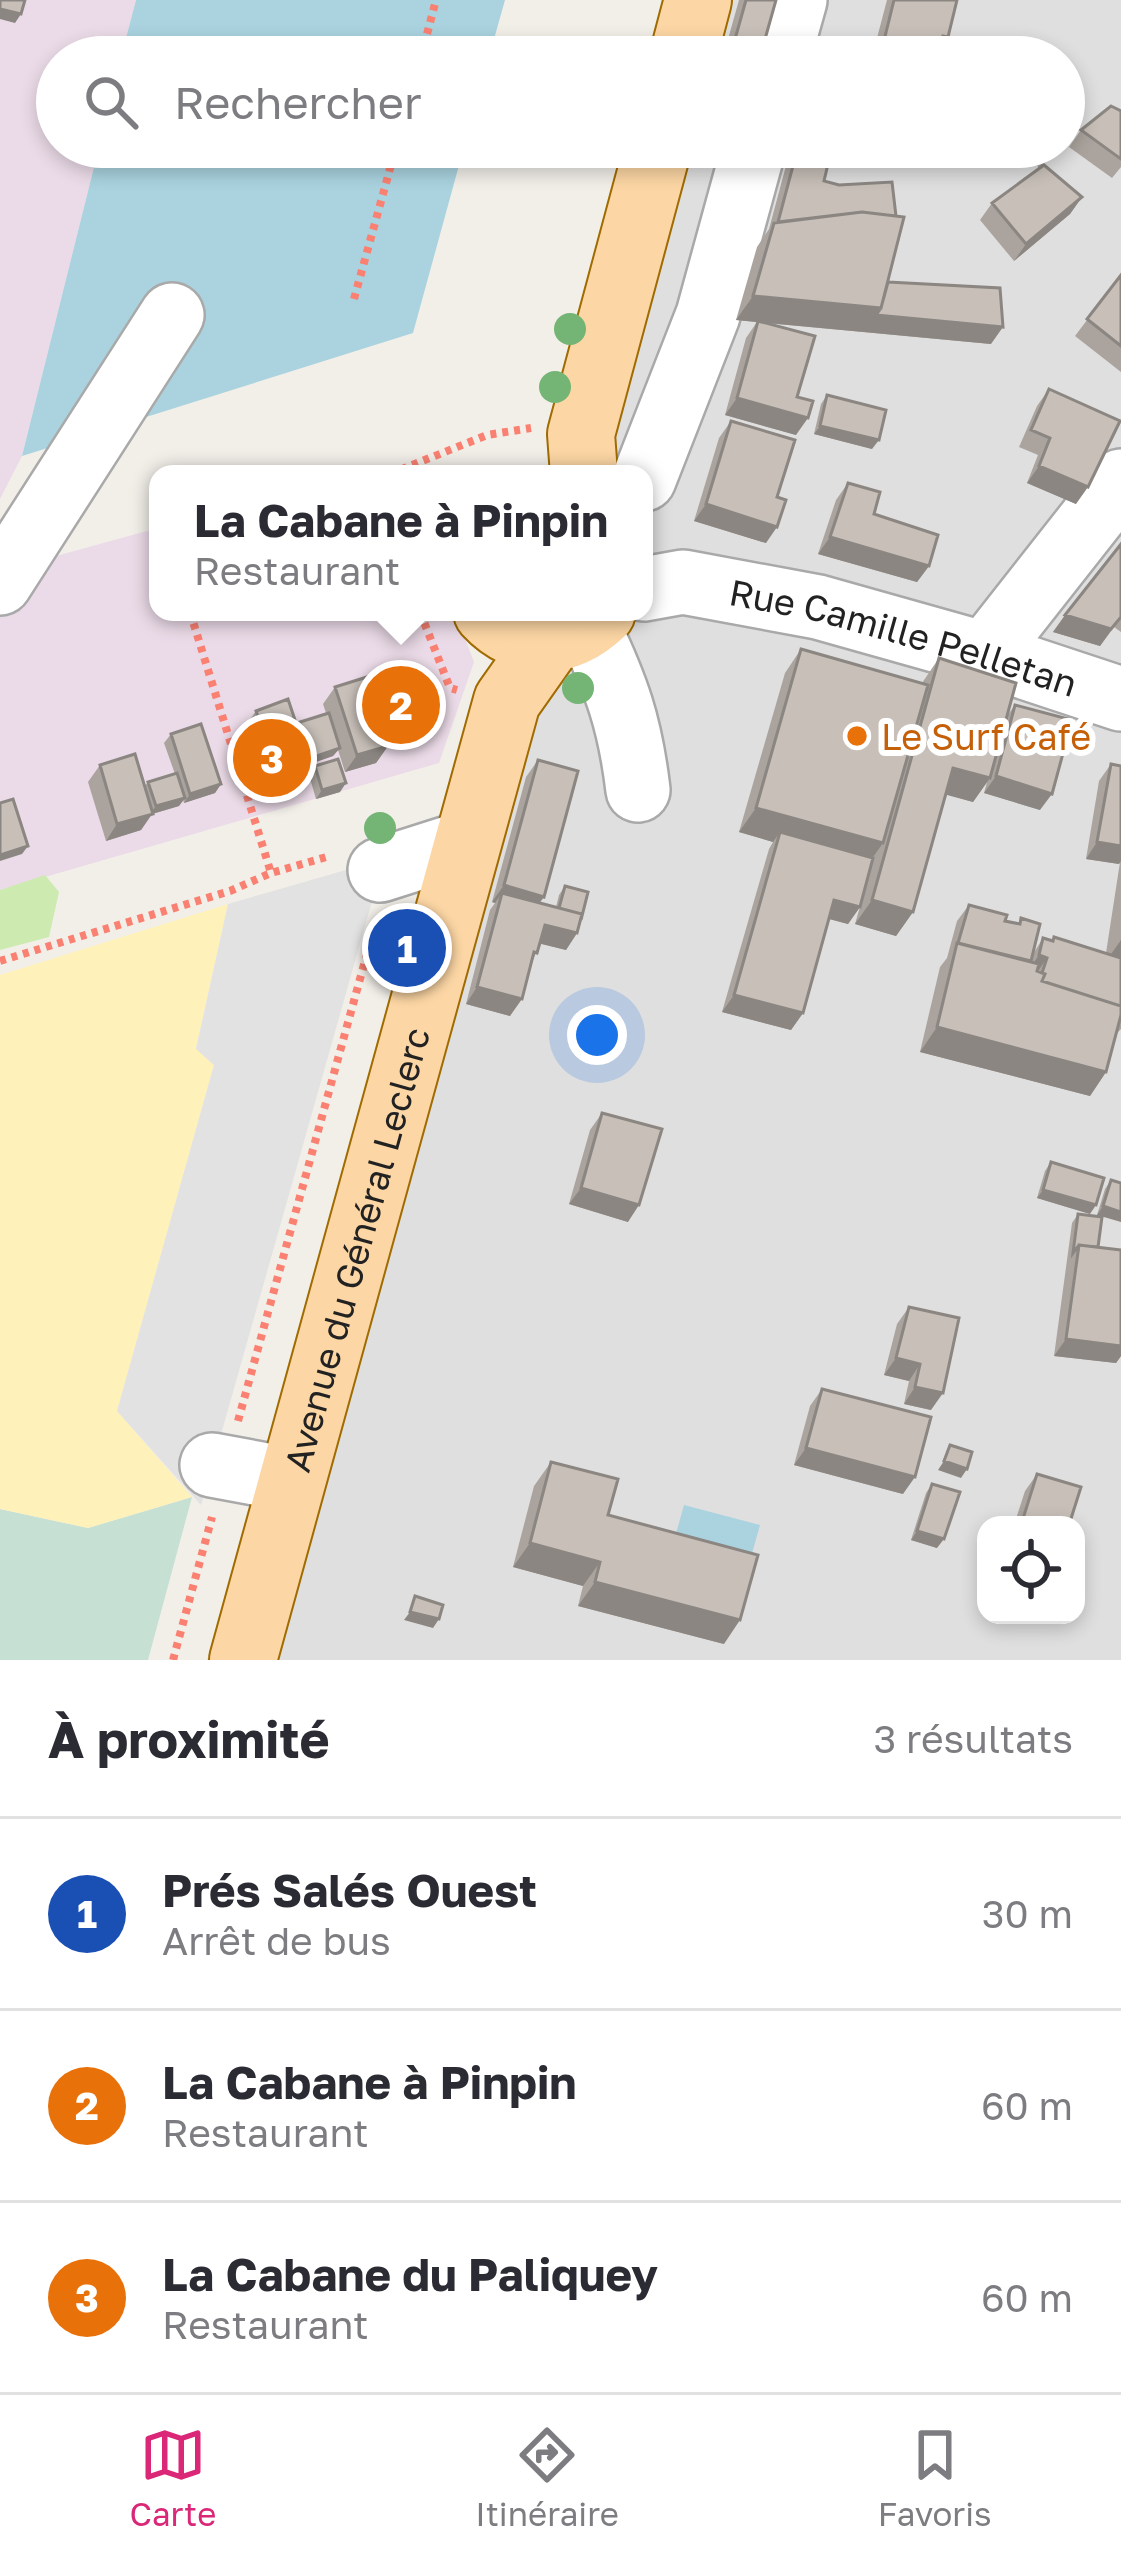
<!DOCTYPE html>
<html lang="fr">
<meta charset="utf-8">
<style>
:root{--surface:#fff;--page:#f7f7f7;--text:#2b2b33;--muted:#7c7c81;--line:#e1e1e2;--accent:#db2777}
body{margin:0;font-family:"Golos Text",sans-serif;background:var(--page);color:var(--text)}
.controls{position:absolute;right:36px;bottom:36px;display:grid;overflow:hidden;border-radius:24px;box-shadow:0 6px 18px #0003}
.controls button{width:108px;height:108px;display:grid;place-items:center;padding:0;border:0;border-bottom:3px solid var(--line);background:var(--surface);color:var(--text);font:60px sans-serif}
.you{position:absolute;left:597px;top:1035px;width:42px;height:42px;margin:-30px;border:9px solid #fff;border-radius:50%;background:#1a73e8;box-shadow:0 0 0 18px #1a73e833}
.badge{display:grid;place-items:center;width:78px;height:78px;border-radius:50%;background:var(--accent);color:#fff;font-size:39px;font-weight:700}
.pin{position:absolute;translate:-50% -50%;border:6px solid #fff;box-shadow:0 3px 12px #0006}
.popup{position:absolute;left:149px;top:465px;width:504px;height:156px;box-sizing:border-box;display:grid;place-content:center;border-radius:24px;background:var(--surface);filter:drop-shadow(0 3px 9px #0005);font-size:39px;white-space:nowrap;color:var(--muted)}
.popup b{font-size:45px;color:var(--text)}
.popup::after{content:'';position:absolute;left:50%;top:100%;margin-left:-24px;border:24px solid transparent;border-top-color:var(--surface)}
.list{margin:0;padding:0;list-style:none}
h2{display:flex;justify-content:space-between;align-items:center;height:156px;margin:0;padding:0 48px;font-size:51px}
h2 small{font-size:39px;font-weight:400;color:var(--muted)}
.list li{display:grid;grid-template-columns:78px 1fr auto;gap:36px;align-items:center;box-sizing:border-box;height:192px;padding:0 48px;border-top:3px solid var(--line)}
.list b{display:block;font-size:45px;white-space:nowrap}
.list p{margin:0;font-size:39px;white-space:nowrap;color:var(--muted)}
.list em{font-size:39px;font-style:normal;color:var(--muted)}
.icon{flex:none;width:66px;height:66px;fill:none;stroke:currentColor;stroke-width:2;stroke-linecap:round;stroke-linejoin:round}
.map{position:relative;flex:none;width:1121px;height:1660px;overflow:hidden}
.search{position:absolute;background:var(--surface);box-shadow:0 6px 18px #0003;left:36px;right:36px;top:36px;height:132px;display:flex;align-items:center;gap:30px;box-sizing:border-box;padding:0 42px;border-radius:66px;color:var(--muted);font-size:45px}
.sheet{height:732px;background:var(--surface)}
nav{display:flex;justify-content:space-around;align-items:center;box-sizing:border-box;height:168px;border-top:3px solid var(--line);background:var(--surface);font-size:33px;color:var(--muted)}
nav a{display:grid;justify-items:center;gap:6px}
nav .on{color:var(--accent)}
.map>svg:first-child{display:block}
.residential{fill:#e0dfdf;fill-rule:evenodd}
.industrial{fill:#ebdbe8}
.grass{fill:#cdebb0}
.wetland{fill:#c6e0d4}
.sand{fill:#fff1ba}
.parking{fill:#e2e2e2}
.water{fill:#aad3df}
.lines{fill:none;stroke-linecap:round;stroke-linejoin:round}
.minor-casing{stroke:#a9a9a9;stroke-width:68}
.major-casing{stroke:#a06b00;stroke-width:70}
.path{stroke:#fa8072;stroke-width:8;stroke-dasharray:6 6;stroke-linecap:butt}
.minor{stroke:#fff;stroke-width:63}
.major{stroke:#fcd6a4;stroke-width:66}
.tree{fill:#74b475}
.wall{fill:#aba49e}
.shaded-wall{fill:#8b8681}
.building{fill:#c7bfb8;stroke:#8b8681;stroke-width:3}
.food-dot{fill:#e8710a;stroke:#fff;stroke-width:4.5}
.labels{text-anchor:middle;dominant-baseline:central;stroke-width:12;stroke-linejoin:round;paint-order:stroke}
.street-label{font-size:36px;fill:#222;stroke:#fff}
.food-label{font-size:36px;fill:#c56008;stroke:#fff;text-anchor:start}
</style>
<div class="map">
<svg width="1121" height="1660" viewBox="0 0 1121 1660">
<rect width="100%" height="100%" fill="#f2efe9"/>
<!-- residential -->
<path class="residential" d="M 691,0 L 1121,0 L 1121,1660 L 207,1660 L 512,612 L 644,612 L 644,474 L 552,474 L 648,147 L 1064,147 L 1064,57 L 674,57 ZM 986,1525 L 1076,1525 L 1076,1615 L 986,1615 Z"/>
<!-- industrial -->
<path class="industrial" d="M 0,0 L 136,0 L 121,57 L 57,57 L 57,147 L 99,147 L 22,456 L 0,499 Z
M 158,528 L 158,612 L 455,612 L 474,662 L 439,763 L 0,890 L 0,562 L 56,556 Z"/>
<!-- grass -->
<path class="grass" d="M 45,875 L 59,892 L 49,937 L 0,950 L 0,890 Z"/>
<!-- wetland -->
<path class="wetland" d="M 192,1497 L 148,1660 L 0,1660 L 0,1509 L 88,1528 Z"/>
<!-- sand -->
<path class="sand" d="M 228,904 L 196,1048 L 214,1065 L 117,1411 L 192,1497 L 88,1528 L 0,1509 L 0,975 Z"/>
<!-- parking -->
<path class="parking" d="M 384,859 L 201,1505 L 117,1411 L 214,1065 L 196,1049 L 228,904 Z"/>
<!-- water -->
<path class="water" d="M 136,0 L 505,0 L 489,57 L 121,57 Z
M 99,147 L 464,147 L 413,333 L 22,456 Z
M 684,1505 L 760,1525 L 751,1557 L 675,1537 Z"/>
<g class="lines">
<defs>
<g id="minor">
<path d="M 779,57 L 795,0"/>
<path d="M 644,479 L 708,315 L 754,147"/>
<path d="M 0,583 L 172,315"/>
<path id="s1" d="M 644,589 L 683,582 L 818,607 L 985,654 L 1121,699"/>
<path d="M 588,626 C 617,687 630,723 638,790"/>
<path d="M 985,654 L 1121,481"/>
<path d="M 380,870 L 468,842"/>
<path d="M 212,1465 L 293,1480"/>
</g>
<g id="major">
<path d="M 683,57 L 698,0"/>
<path d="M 584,474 L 581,434 L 658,147"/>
<path d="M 487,612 C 521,649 567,646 602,612"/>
<path id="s2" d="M 243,1660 L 507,701 L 550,640"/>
</g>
</defs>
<!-- minor casing -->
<use href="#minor" class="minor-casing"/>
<!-- major casing -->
<use href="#major" class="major-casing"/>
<!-- path -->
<path class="path" d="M 421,57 L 436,0
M 354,299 L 396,147
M 390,474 L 487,435 L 531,428
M 190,612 L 271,873
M 420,612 L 450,688 L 457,690
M 0,961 L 230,891 L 271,873 L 330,856
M 238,1421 L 376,921
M 173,1660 L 212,1517"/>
<!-- minor -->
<use href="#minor" class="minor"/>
<!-- major -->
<use href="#major" class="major"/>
</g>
<!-- trees -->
<g class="tree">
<circle cx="570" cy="329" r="16"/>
<circle cx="555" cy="387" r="16"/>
<circle cx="578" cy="688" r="16"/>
<circle cx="380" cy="828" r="16"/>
</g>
<!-- wall -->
<path class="wall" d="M 739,0 L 776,0 L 760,57 L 723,57 Z
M 887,0 L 957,0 L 948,37 L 940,49 L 938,57 L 872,57 Z
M 1121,111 L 1121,167 L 1112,178 L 1069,147 L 1081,130 Z
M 791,147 L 832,147 L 824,181 L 888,282 L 991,344 L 766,323 L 797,397 L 796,435 L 725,415 L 746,338 L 757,322 L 736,320 L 757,247 L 769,229 Z
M 1029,147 L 1061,147 L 1039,168 L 1026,151 Z
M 1082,197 L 1070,214 L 1014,261 L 980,220 L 992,203 Z
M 1121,275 L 1121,372 L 1075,336 Z
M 1049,389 L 1076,504 L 1027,483 L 1038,455 L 1019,447 L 1037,406 Z
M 827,395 L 872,449 L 814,434 L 821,404 Z
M 731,421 L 777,497 L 766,543 L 694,521 L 719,438 Z
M 848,483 L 874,514 L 929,566 L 917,582 L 818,554 L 836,500 Z
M 1121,544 L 1121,632 L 1114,627 L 1100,646 L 1053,632 Z
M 801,649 L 922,683 L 939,658 L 1007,716 L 1015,705 L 1040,810 L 984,793 L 987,782 L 973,802 L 946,794 L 913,912 L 896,936 L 855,924 L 863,896 L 860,907 L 848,924 L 829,919 L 803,1013 L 791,1030 L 722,1012 L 769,849 L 773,842 L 739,832 L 785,673 Z
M 375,680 L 423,719 L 417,728 L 386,738 L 388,746 L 376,763 L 345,772 L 338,750 L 333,756 L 310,764 L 298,782 L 266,792 L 244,728 L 256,711 L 297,725 L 300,722 L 326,713 L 323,704 L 335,687 L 370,688 Z
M 171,734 L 221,784 L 215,793 L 184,803 L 183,800 L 179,806 L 152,814 L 141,830 L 106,841 L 88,782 L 100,765 L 144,787 L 148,782 L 175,774 L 164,743 Z
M 538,760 L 540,903 L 556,907 L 559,895 L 565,886 L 577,933 L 566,950 L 540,943 L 510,1016 L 466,1004 L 490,910 L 495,903 L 492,902 L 526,777 Z
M 1111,764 L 1121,766 L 1121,1029 L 1116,1034 L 1106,1072 L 1090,1096 L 920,1052 L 940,967 L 947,958 L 957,921 L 969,905 L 1005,921 L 1018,924 L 1021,918 L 1033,954 L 1043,938 L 1052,940 L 1054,937 L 1106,953 L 1120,862 L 1119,864 L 1086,859 L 1099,781 Z
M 315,766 L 340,792 L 316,799 L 309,775 Z
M 602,1113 L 628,1222 L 569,1204 L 590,1130 Z
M 1051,1162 L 1090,1214 L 1037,1198 L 1045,1171 Z
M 1111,1180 L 1102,1217 L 1098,1247 L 1121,1250 L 1121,1356 L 1116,1363 L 1054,1356 L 1072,1223 L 1078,1214 L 1097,1215 L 1105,1189 Z
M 909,1307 L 931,1410 L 904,1404 L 909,1381 L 884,1375 L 897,1324 Z
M 822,1389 L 903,1494 L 794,1465 L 810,1406 Z
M 551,1462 L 608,1515 L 724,1644 L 578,1606 L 583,1586 L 513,1567 L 534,1486 Z
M 1037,1474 L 1069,1525 L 1014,1525 L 1025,1491 Z
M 932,1484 L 937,1548 L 911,1540 L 926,1493 Z"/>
<!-- shaded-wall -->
<path class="shaded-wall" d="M 0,9 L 21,14 L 15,23 L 0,19 Z
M 703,147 L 725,147 L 735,150 L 723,167 L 695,158 Z
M 1059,147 L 1061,147 L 1058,151 L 1039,168 L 1045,159 Z
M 1082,197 L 1070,214 L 1014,261 L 1026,244 Z
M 753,296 L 881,308 L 864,332 L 736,320 Z
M 876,315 L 1003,327 L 991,344 L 864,332 Z
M 737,398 L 808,418 L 796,435 L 725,415 Z
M 820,426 L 879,440 L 872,449 L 814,434 Z
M 1039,466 L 1088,487 L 1076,504 L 1027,483 Z
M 706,504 L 777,527 L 766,543 L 694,521 Z
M 830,537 L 929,566 L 917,582 L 818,554 Z
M 1065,615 L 1121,617 L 1100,646 L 1053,632 Z
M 423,719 L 417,728 L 384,738 L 391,729 Z
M 388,746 L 376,763 L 345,772 L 357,755 Z
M 340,748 L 333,756 L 304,766 L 311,758 Z
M 310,765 L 298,782 L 266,792 L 278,775 Z
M 953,768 L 990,778 L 973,802 L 936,792 Z
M 996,776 L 1052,794 L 1040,810 L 984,793 Z
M 346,783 L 340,792 L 316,799 L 322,790 Z
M 221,784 L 215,793 L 184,803 L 190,794 Z
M 185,798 L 179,806 L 152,814 L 141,830 L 106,841 L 117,824 L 150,814 L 156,806 Z
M 756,808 L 883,843 L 866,867 L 780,832 L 773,842 L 739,832 Z
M 1097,842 L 1121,846 L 1121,861 L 1119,864 L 1086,859 Z
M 28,846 L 22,854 L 0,861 L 0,855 Z
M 504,885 L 544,897 L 532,913 L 502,893 L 495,903 L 492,902 Z
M 834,900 L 860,907 L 848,924 L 822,917 Z
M 872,900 L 913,912 L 896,936 L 855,924 Z
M 545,925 L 577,933 L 566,950 L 533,942 Z
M 1121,940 L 1121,967 L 1104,964 Z
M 1039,955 L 1047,958 L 1036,974 L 1027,972 Z
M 477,987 L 522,999 L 510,1016 L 466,1004 Z
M 734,995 L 803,1013 L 791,1030 L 722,1012 Z
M 937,1027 L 1106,1072 L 1090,1096 L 920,1052 Z
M 581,1188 L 639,1205 L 628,1222 L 569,1204 Z
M 1043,1190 L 1096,1205 L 1090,1214 L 1037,1198 Z
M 1103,1206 L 1121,1212 L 1121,1222 L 1097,1215 Z
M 1066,1339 L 1121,1346 L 1121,1356 L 1116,1363 L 1054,1356 Z
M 896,1358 L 920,1364 L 909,1381 L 884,1375 Z
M 915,1387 L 943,1393 L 931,1410 L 904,1404 Z
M 806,1448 L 915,1477 L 903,1494 L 794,1465 Z
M 944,1461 L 967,1469 L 961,1478 L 938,1470 Z
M 917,1531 L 944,1539 L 937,1548 L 911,1540 Z
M 530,1543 L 600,1562 L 583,1586 L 513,1567 Z
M 595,1582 L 740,1620 L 724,1644 L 578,1606 Z
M 410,1612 L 439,1619 L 433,1628 L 404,1620 Z"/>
<!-- building -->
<path class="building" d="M 0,0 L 25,0 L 21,14 L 0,9 Z
M 746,0 L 776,0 L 760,57 L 730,57 Z
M 894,0 L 957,0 L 948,37 L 943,36 L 938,57 L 880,57 Z
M 1111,106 L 1121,111 L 1121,159 L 1081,130 Z
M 798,147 L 832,147 L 824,181 L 839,185 L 892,182 L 896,216 L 862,212 L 778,222 Z
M 1036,147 L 1059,147 L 1045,159 Z
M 1044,165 L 1082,197 L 1026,244 L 992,203 Z
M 862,212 L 904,217 L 881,308 L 753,296 L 774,223 Z
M 1121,275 L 1121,346 L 1087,319 Z
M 888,282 L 1000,288 L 1003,327 L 876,315 L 881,308 Z
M 758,321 L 815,336 L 797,397 L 813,401 L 808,418 L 737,398 Z
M 1049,389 L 1120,421 L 1088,487 L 1039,466 L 1050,438 L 1031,430 Z
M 827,395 L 886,410 L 879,440 L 820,426 Z
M 731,421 L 795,440 L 777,497 L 786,500 L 777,527 L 706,504 Z
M 848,483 L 880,492 L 874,514 L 938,535 L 929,566 L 830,537 Z
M 1121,544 L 1121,617 L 1111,629 L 1065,615 Z
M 801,649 L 928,685 L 883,843 L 756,808 Z
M 939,658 L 1016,683 L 990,778 L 953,768 L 913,912 L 872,900 Z
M 408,669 L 423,719 L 391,729 L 375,680 Z
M 367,677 L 388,746 L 357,755 L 335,687 Z
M 288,699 L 310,765 L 278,775 L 256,711 Z
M 1015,705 L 1072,720 L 1052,794 L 996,776 Z
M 329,713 L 340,748 L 311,758 L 300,722 Z
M 201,724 L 221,784 L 190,794 L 171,734 Z
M 135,754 L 153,814 L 117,824 L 100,765 Z
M 338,759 L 346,783 L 322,790 L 315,766 Z
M 538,760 L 578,771 L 544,897 L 504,885 Z
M 1111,764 L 1121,766 L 1121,846 L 1097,842 Z
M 177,773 L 185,798 L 156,806 L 148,782 Z
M 13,799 L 28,846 L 0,855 L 0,803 Z
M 780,832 L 873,858 L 860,907 L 834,900 L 803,1013 L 734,995 Z
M 565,886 L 588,892 L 581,920 L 582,914 L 559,908 Z
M 502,893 L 582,914 L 577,933 L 545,925 L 537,953 L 534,952 L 522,999 L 477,987 Z
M 969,905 L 1007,915 L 1005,921 L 1020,924 L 1021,918 L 1040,924 L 1031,961 L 958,943 Z
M 1054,937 L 1121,958 L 1121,1006 L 1042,981 L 1045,974 L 1042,973 L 1047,958 L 1039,955 L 1043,938 L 1053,941 Z
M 957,943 L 1039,964 L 1037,971 L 1045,974 L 1042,981 L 1121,1006 L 1121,1015 L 1106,1072 L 937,1027 Z
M 602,1113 L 662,1129 L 639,1205 L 581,1188 Z
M 1051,1162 L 1104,1178 L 1096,1205 L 1043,1190 Z
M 1111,1180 L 1121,1183 L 1121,1212 L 1103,1206 Z
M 1078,1214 L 1102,1217 L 1098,1247 L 1079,1245 L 1073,1253 Z
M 1079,1245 L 1121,1250 L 1121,1346 L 1066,1339 Z
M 909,1307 L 959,1318 L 943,1393 L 915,1387 L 920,1364 L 896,1358 Z
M 822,1389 L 931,1417 L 915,1477 L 806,1448 Z
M 950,1445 L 972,1452 L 967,1469 L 944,1461 Z
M 551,1462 L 618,1479 L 608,1515 L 758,1555 L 740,1620 L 595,1582 L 600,1562 L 530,1543 Z
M 1037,1474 L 1081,1487 L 1069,1525 L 1021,1525 Z
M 932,1484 L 960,1492 L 944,1539 L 917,1531 Z
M 415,1596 L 443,1605 L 439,1619 L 410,1612 Z"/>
<!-- markers -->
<circle class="food-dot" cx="857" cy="736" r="12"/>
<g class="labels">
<!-- street labels -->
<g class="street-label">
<text stroke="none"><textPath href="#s1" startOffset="267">Rue Camille Pelletan</textPath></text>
<text stroke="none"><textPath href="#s2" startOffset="426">Avenue du Général Leclerc</textPath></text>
</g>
<!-- food labels -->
<g class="food-label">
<text x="881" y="736">Le Surf Café</text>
</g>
</g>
</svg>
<div class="controls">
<button><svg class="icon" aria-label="locate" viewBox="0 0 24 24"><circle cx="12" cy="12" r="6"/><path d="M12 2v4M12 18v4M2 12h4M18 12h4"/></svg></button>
</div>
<div class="you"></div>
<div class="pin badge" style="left:407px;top:948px;background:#1a4fb4">1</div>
<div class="pin badge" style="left:401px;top:705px;background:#e8710a">2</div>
<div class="popup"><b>La Cabane à Pinpin</b>Restaurant</div>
<div class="pin badge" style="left:272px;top:758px;background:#e8710a">3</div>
<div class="search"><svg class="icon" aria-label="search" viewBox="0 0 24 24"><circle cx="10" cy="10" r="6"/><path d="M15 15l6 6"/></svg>Rechercher</div>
</div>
<section class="sheet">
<h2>À proximité<small>3 résultats</small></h2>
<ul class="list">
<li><span class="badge" style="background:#1a4fb4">1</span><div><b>Prés Salés Ouest</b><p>Arrêt de bus</p></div><em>30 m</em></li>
<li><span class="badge" style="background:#e8710a">2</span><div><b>La Cabane à Pinpin</b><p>Restaurant</p></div><em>60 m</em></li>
<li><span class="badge" style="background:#e8710a">3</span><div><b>La Cabane du Paliquey</b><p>Restaurant</p></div><em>60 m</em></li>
</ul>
</section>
<nav>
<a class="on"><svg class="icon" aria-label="map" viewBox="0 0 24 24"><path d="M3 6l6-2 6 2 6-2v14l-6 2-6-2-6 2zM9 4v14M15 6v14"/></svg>Carte</a>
<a><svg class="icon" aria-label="directions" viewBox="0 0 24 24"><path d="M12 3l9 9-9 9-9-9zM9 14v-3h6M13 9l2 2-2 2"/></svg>Itinéraire</a>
<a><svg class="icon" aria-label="saved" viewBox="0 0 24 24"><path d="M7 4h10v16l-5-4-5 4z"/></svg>Favoris</a>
</nav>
